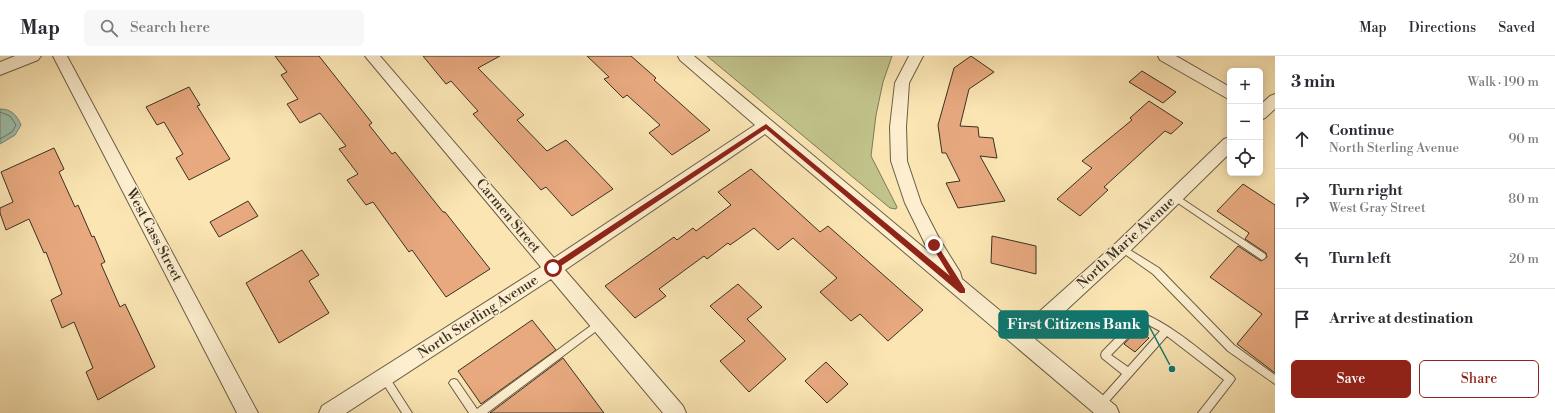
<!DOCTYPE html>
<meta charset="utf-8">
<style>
:root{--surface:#fff;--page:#f7f7f7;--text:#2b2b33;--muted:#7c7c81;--line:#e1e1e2;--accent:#8f2418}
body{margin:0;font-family:"Libre Bodoni",serif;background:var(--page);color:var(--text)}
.controls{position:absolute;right:12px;top:12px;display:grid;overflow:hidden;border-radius:6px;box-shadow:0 2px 10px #0003}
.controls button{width:36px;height:36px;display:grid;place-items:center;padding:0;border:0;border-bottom:1px solid var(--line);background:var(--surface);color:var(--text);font:20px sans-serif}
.stop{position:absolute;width:12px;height:12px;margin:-9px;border:3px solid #8f2418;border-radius:50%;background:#fff}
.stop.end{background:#8f2418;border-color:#fff;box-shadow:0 1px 4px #0008}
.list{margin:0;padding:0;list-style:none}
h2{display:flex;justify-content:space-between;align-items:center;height:52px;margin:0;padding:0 16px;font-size:17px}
h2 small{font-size:13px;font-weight:400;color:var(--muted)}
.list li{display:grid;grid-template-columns:26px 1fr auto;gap:12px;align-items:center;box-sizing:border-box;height:60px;padding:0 16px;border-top:1px solid var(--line)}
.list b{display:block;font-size:15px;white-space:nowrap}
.list p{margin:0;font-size:13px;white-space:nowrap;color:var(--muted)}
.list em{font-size:13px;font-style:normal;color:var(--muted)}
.actions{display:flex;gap:8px;padding:12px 16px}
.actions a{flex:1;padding:9px 0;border:1px solid var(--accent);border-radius:6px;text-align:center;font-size:14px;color:var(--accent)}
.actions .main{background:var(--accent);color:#fff}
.icon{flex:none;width:22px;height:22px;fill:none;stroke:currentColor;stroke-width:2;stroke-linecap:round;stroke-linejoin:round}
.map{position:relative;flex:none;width:1275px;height:357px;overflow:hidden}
header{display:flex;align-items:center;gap:24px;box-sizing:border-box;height:56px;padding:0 20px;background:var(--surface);border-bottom:1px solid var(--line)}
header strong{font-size:19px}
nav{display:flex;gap:22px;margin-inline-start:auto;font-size:14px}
.search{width:280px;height:36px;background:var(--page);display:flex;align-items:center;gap:10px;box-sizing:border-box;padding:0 14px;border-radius:6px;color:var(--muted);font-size:15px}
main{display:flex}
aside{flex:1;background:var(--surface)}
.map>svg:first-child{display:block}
.green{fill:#c1c38b;stroke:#7e7a58}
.water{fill:#9ebfab;stroke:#768675}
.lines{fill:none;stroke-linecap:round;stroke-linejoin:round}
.shore{stroke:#6c7868;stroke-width:1}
.building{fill:#e8a97f;stroke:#3b3124}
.service-casing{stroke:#6b5e48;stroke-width:2}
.minor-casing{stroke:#6b5e48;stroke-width:2}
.tertiary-casing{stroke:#6b5e48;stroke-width:2}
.service{fill:#fceece;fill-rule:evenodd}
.minor{fill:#fceece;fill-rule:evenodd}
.tertiary{fill:#fceece;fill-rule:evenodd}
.route{fill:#8f2418}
.labels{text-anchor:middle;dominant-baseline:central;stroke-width:3;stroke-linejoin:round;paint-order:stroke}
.street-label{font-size:14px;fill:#3b3124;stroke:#fceece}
.leader{fill:none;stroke:#0f766e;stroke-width:1.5}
.callout-dot{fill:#0f766e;stroke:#fceece;stroke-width:1.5}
.callout{fill:#0f766e;stroke:#0f766e;stroke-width:1.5}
.callout-label{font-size:15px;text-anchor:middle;font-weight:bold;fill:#fff}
</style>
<header>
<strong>Map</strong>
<div class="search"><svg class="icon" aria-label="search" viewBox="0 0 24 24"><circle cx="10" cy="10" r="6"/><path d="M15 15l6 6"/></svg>Search here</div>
<nav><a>Map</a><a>Directions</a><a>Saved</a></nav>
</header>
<main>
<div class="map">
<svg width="1275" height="357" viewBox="0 0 1275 357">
<rect width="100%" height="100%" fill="#fae5b3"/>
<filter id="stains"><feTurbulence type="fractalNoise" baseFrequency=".005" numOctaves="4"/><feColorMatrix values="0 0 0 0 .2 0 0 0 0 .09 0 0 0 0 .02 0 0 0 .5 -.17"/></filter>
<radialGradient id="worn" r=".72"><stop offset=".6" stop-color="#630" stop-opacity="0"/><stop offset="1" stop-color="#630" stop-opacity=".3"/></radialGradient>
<!-- green -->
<path class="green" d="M 707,0 L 892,0 L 883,26 L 876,59 L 871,100 L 897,151 L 896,153 L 890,152 Z"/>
<!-- water -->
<path class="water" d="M 0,53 C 11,53 17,59 21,69 L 15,79 L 0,88 Z"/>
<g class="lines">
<!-- shore -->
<path class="shore" d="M 0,56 L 10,60 L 16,69 L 12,76 L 0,83"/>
</g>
<!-- building -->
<path class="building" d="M 275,0 L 319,0 L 372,67 L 369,69 L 392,98 L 395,96 L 443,156 L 445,156 L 490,213 L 446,241 L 412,194 L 409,196 L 373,146 L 366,149 L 347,124 L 358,118 L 339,93 L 346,90 L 320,57 L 300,67 L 287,48 L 298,43 L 281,19 L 287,16 Z
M 423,0 L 500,0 L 478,12 L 524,59 L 517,64 L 547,95 L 566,84 L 613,133 L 572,160 L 546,131 L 541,134 L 473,58 L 478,55 L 451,25 L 446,28 Z
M 587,0 L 631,0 L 656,22 L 654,24 L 710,74 L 672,99 L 649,77 L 660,69 L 627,39 L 623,42 L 604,23 L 609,21 Z
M 971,0 L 994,16 L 969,33 L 960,70 L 978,71 L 979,81 L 993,82 L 997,102 L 980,100 L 1005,145 L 958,152 L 946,127 L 960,125 L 946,97 L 942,97 L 938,69 L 954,12 Z
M 1142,15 L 1176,36 L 1163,47 L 1129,26 Z
M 189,31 L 200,49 L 197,50 L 230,103 L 189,124 L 176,102 L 183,98 L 164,66 L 157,69 L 146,51 Z
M 1149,45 L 1183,67 L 1171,78 L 1165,75 L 1104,131 L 1108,134 L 1080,160 L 1057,143 L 1092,112 L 1082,105 L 1132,64 L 1130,62 Z
M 54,92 L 64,113 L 59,116 L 75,151 L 78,149 L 92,181 L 94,180 L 105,206 L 101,208 L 120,251 L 125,248 L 155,311 L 98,344 L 86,316 L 93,312 L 74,266 L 62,272 L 51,244 L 62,238 L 46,196 L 44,197 L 29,163 L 6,174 L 0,157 L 0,152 L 13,146 L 1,116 Z
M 751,113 L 820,176 L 828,170 L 923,254 L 888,285 L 860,258 L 851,265 L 820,236 L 837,222 L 793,182 L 778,194 L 754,172 L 730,189 L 728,187 L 707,203 L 704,200 L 659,233 L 666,240 L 635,262 L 605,230 L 674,181 L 677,184 L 693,172 L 696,175 L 731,149 L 718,136 Z
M 1243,128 L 1275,149 L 1275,317 L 1237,288 L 1262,258 L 1210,221 L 1238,190 L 1261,205 L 1267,201 L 1266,197 L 1245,183 L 1249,177 L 1217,155 Z
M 248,145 L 258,160 L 219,181 L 210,166 Z
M 992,180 L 1036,190 L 1036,218 L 991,207 Z
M 302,194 L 319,219 L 309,225 L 329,257 L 279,287 L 246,227 Z
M 738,228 L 762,251 L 747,263 L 786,303 L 749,336 L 720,305 L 745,285 L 710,250 Z
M 532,264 L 556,294 L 481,348 L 458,315 Z
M 1138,273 L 1149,282 L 1135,296 L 1124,288 Z
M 563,302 L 604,357 L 490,357 Z
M 826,306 L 848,328 L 827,347 L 805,325 Z"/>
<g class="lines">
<defs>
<path id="service" d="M 1175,138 L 1265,198 L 1266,200 L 1265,202 L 1262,204 L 1259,202 L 1172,143 L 1171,141 L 1172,139 Z
M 1122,189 L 1159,212 L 1234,289 L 1275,319 L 1275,328 L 1228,295 L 1153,218 L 1119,194 L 1118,192 L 1119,190 Z
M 1142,257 C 1173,269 1206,299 1233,320 L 1235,323 L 1233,326 L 1209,357 L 1198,357 L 1224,324 L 1167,280 L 1103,352 L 1100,354 L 1097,352 L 1095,349 L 1097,346 L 1122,318 L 1102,302 L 1101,299 L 1102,296 L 1139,258 ZM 1143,266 L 1160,275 L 1128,311 L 1111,299 Z
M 600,263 L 603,264 L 604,267 L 603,270 L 487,357 L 469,357 L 449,327 L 451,324 L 454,323 L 457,324 L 477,353 Z
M 384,317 L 387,318 L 412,357 L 402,357 L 381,324 L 379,321 L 381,318 Z"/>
<path id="minor" d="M 53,0 L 67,0 L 258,357 L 237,357 Z
M 365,0 L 380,0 L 554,202 L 755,69 L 680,4 L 678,0 L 694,0 L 929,196 L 905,147 L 891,105 L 890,71 L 895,27 L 909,0 L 923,0 L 909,27 L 906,71 L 907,105 L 921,147 L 940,184 L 960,216 L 962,223 L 1021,272 L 1116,187 L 1224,83 L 1230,81 L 1230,97 L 1128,197 L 1035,283 L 1116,350 L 1119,357 L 1094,357 L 765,78 L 565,214 L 683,350 L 686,357 L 663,357 L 551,223 L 346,357 L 319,357 L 322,350 L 541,211 Z
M 1158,0 L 1176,0 L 1230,31 L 1230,44 L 1160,4 Z
M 1275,38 L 1275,53 L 1265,62 L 1260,64 L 1260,49 L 1270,40 Z"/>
<path id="tertiary" d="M 15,0 L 41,0 L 38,4 L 0,19 L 0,6 Z"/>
</defs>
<!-- service casing -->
<use href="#service" class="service-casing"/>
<!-- minor casing -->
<use href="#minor" class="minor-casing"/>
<!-- tertiary casing -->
<use href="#tertiary" class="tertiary-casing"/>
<!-- service -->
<use href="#service" class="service"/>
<!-- minor -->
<use href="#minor" class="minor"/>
<!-- tertiary -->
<use href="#tertiary" class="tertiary"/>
</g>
<!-- route -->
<path class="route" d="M 766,68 L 950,220 L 931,189 L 932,187 L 936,187 L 965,233 L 965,237 L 960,237 L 766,73 L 555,214 L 550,214 L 550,210 Z"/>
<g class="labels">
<!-- street labels -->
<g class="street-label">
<text transform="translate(508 160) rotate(50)">Carmen Street</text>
<text transform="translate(154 179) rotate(62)">West Cass Street</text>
<text transform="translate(1126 187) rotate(-43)">North Marie Avenue</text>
<text transform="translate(478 261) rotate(-33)">North Sterling Avenue</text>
</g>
</g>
<!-- callouts -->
<path class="leader" d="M1172 313L1148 268"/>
<circle class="callout-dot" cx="1172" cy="313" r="4"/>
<rect class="callout" x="999" y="255" width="149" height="27" rx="4"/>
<g class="callout-label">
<text x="1074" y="273">First Citizens Bank</text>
</g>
<rect width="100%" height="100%" filter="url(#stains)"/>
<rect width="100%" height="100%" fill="url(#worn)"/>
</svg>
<div class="controls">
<button>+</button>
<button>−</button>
<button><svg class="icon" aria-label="locate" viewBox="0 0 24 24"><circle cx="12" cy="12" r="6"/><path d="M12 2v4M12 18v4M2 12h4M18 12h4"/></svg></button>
</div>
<div class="stop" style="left:553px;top:212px"></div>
<div class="stop end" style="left:934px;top:189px"></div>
</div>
<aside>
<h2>3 min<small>Walk · 190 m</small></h2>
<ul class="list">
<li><svg class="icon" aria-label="ahead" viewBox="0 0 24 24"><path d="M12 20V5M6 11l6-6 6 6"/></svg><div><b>Continue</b><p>North Sterling Avenue</p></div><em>90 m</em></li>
<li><svg class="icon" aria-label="right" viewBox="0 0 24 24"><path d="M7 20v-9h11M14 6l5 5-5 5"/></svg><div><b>Turn right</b><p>West Gray Street</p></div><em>80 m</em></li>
<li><svg class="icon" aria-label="left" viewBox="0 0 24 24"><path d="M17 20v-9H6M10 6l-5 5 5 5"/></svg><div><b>Turn left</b></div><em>20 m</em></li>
<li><svg class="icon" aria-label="arrive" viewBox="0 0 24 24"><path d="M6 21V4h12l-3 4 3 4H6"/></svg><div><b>Arrive at destination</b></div></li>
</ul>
<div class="actions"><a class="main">Save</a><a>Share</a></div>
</aside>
</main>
